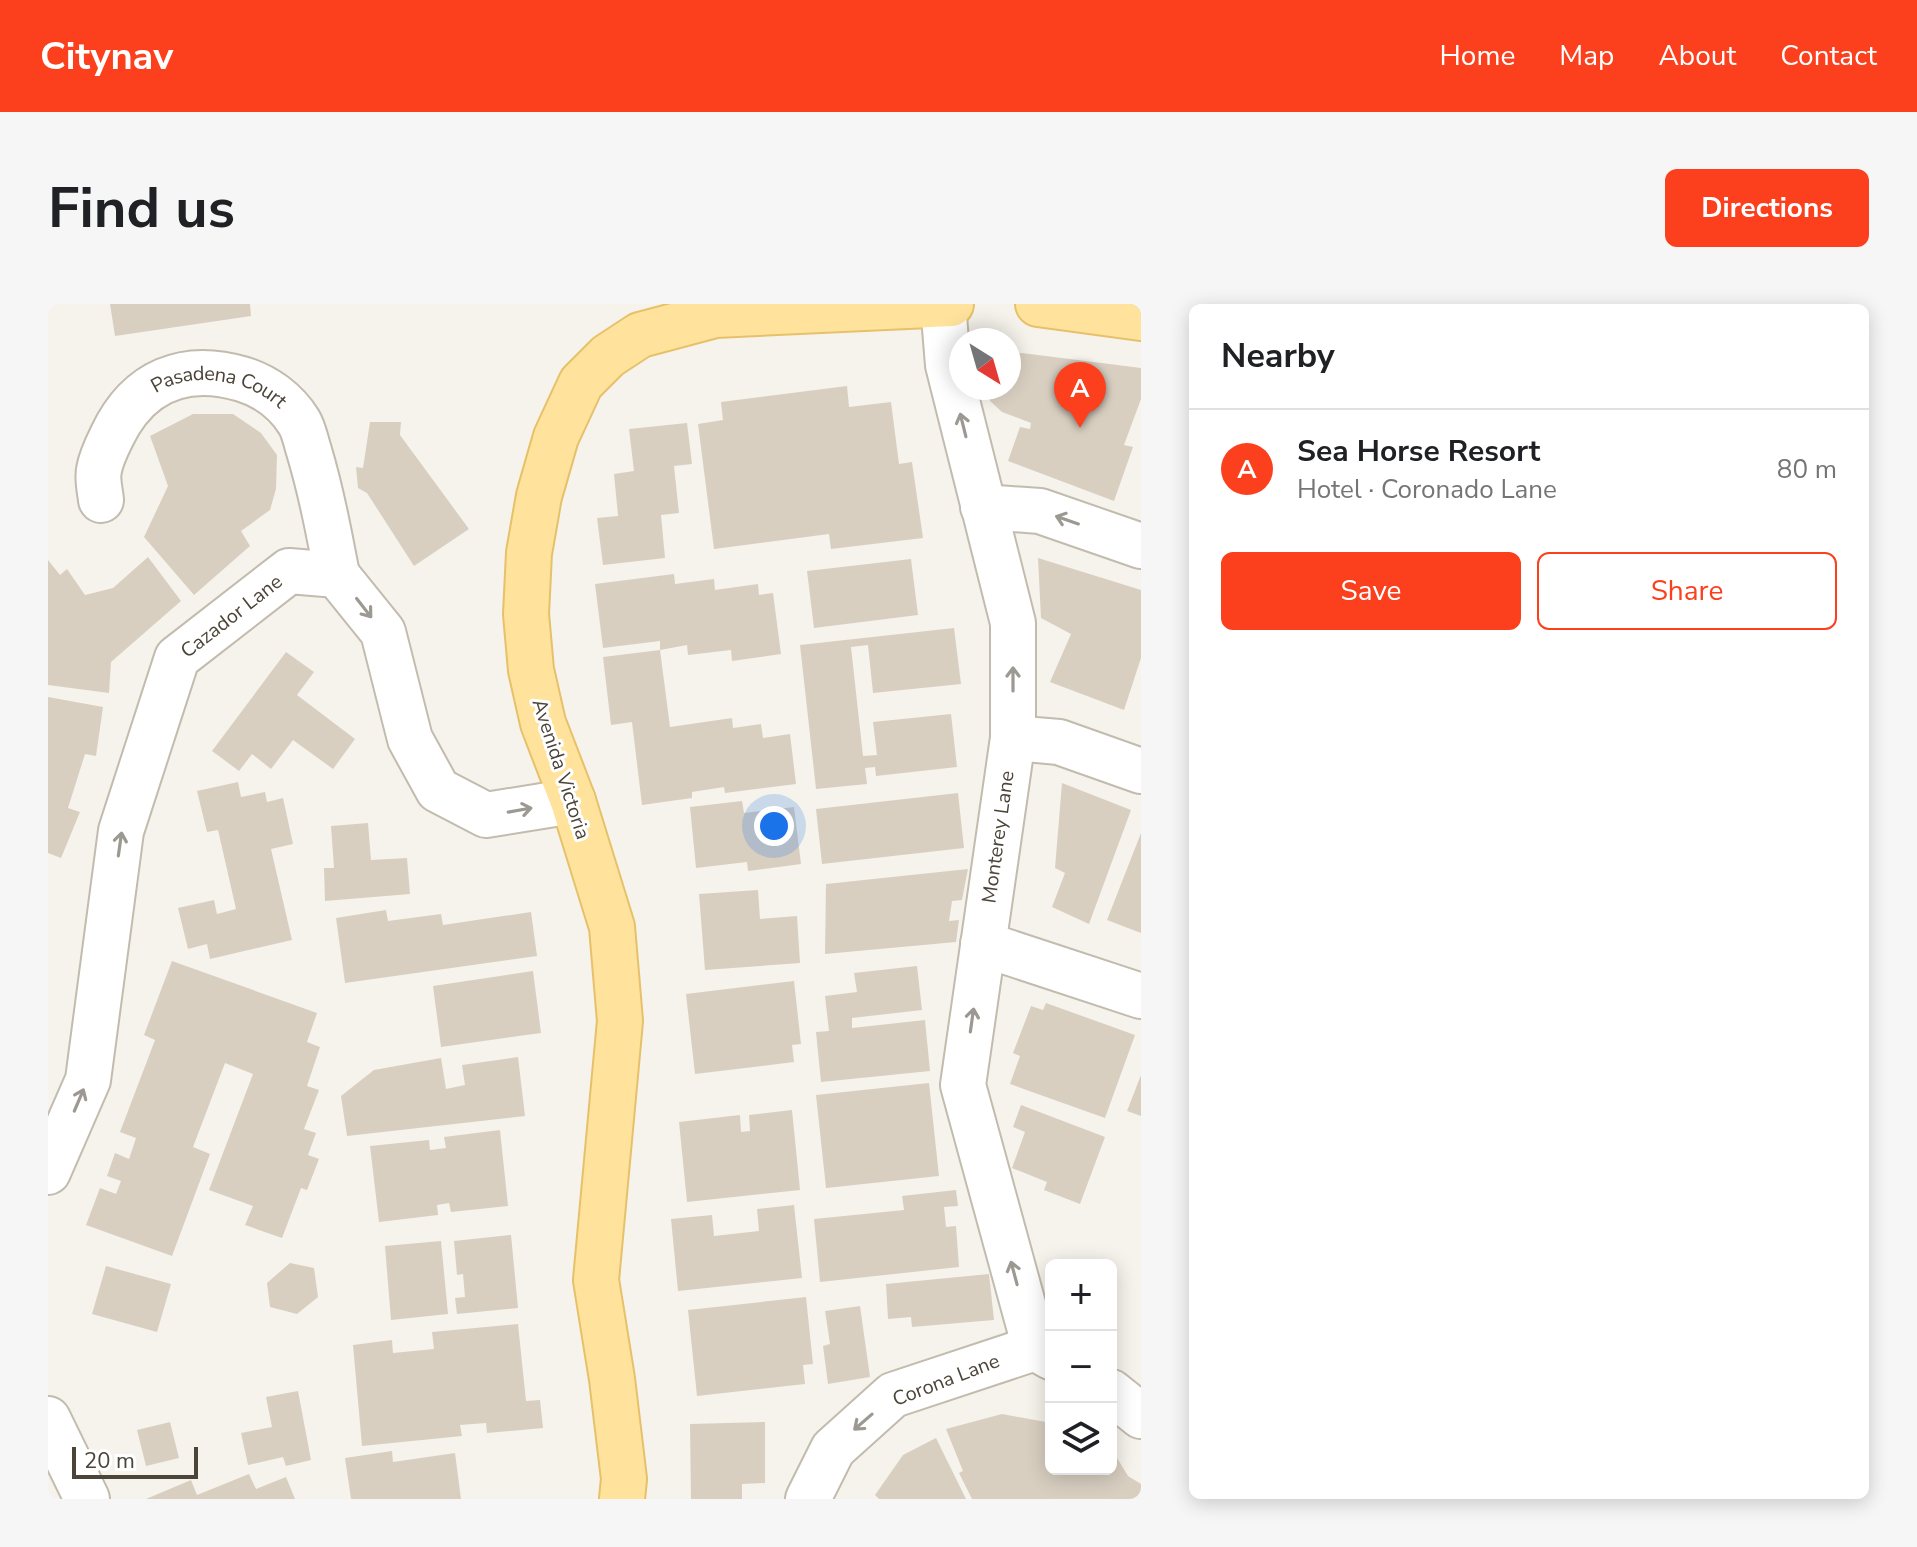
<!DOCTYPE html>
<meta charset="utf-8">
<style>
:root{--surface:#fff;--page:#f6f6f6;--text:#202124;--muted:#757577;--line:#e0e0e0;--accent:#fc3f1d}
body{margin:0;font-family:"Nunito Sans",sans-serif;background:var(--page);color:var(--text)}
.controls{position:absolute;right:24px;bottom:24px;display:grid;overflow:hidden;border-radius:12px;box-shadow:0 4px 20px #0003}
.controls button{width:72px;height:72px;display:grid;place-items:center;padding:0;border:0;border-bottom:2px solid var(--line);background:var(--surface);color:var(--text);font:40px sans-serif}
.compass{position:absolute;left:901px;top:24px;width:72px;height:72px;border-radius:50%;background:var(--surface);box-shadow:0 4px 20px #0003;rotate:143deg}
.scale{position:absolute;left:24px;bottom:20px;width:126px;box-sizing:border-box;padding-left:8px;border:4px solid #4b4439;border-top:0;font-size:22px;line-height:28px;white-space:nowrap;color:#4b4439;-webkit-text-stroke:6px #fff;paint-order:stroke}
.you{position:absolute;left:726px;top:522px;width:28px;height:28px;margin:-20px;border:6px solid #fff;border-radius:50%;background:#1a73e8;box-shadow:0 0 0 12px #1a73e833}
.badge{display:grid;place-items:center;width:52px;height:52px;border-radius:50%;background:var(--accent);color:#fff;font-size:26px;font-weight:700}
.pin{position:absolute;translate:-50% -66px;filter:drop-shadow(0 2px 4px #0008)}
.pin::after{content:'';position:absolute;top:42px;width:28px;height:24px;background:inherit;clip-path:polygon(0 0,100% 0,50% 100%)}
.list{margin:0;padding:0;list-style:none}
h2{display:flex;justify-content:space-between;align-items:center;height:104px;margin:0;padding:0 32px;font-size:34px}
h2 small{font-size:26px;font-weight:400;color:var(--muted)}
.list li{display:grid;grid-template-columns:52px 1fr auto;gap:24px;align-items:center;box-sizing:border-box;height:120px;padding:0 32px;border-top:2px solid var(--line)}
.list b{display:block;font-size:30px;white-space:nowrap}
.list p{margin:0;font-size:26px;white-space:nowrap;color:var(--muted)}
.list em{font-size:26px;font-style:normal;color:var(--muted)}
.actions{display:flex;gap:16px;padding:24px 32px}
.actions a{flex:1;padding:18px 0;border:2px solid var(--accent);border-radius:12px;text-align:center;font-size:28px;color:var(--accent)}
.actions .main{background:var(--accent);color:#fff}
.icon{flex:none;width:44px;height:44px;fill:none;stroke:currentColor;stroke-width:2;stroke-linecap:round;stroke-linejoin:round}
.map{position:relative;flex:none;width:1093px;height:1195px;overflow:hidden;border-radius:12px}
header{display:flex;align-items:center;gap:48px;box-sizing:border-box;height:112px;padding:0 40px;background:var(--accent);color:#fff}
header strong{font-size:38px}
nav{display:flex;gap:44px;margin-inline-start:auto;font-size:28px}
.intro{display:flex;align-items:center;justify-content:space-between;box-sizing:border-box;height:192px;padding:0 48px}
h1{margin:0;font-size:56px}
.button{padding:20px 36px;border-radius:12px;background:var(--accent);color:#fff;font-size:28px;font-weight:700}
main{display:flex;gap:48px;padding:0 48px}
aside{flex:1;background:var(--surface);border-radius:12px;box-shadow:0 4px 20px #0003}
.map>svg:first-child{display:block}
.building{fill:#d8cfc1}
.lines{fill:none;stroke-linecap:round;stroke-linejoin:round}
.minor-casing{stroke:#c2bbae;stroke-width:48}
.major-casing{stroke:#e6c16a;stroke-width:48}
.minor{stroke:#fff;stroke-width:44}
.major{stroke:#ffe39c;stroke-width:44}
.oneway{stroke:#9c9892}
.labels{text-anchor:middle;dominant-baseline:central;stroke-width:6;stroke-linejoin:round;paint-order:stroke}
.street-label{font-size:20px;fill:#4b4439;stroke:#fff}
</style>
<header>
<strong>Citynav</strong>
<nav><a>Home</a><a>Map</a><a>About</a><a>Contact</a></nav>
</header>
<div class="intro"><h1>Find us</h1><a class="button">Directions</a></div>
<main>
<div class="map">
<svg width="1093" height="1195" viewBox="0 0 1093 1195">
<rect width="100%" height="100%" fill="#f6f3ec"/>
<!-- building -->
<path class="building" d="M 62,0 L 202,0 L 203,12 L 67,32 Z
M 974,49 L 1093,64 L 1093,95 L 1076,141 L 1085,143 L 1066,197 L 960,157 L 972,123 L 982,125 L 983,119 L 954,108 L 942,97 L 939,84 L 961,84 L 961,51 Z
M 799,82 L 801,103 L 843,98 L 851,160 L 864,158 L 875,234 L 783,245 L 781,230 L 666,245 L 650,120 L 675,116 L 673,98 Z
M 145,110 L 185,110 L 213,129 L 229,151 L 228,185 L 222,206 L 193,227 L 202,242 L 146,291 L 96,233 L 120,182 L 102,132 Z
M 322,118 L 353,118 L 352,131 L 421,225 L 366,262 L 319,189 L 310,184 L 308,163 L 315,164 Z
M 639,119 L 644,160 L 626,162 L 631,209 L 613,211 L 617,254 L 555,261 L 549,214 L 570,212 L 566,170 L 586,167 L 581,125 Z
M 100,253 L 133,297 L 63,358 L 61,389 L 0,381 L 0,256 L 12,271 L 19,265 L 37,291 L 65,284 Z
M 990,254 L 1093,286 L 1093,354 L 1076,406 L 1002,378 L 1023,330 L 993,314 Z
M 863,255 L 870,311 L 766,324 L 759,267 Z
M 626,270 L 627,280 L 666,275 L 667,286 L 710,280 L 711,291 L 725,289 L 733,350 L 684,357 L 683,346 L 640,351 L 639,341 L 612,346 L 612,337 L 555,344 L 547,280 Z
M 906,324 L 913,380 L 825,389 L 820,341 L 803,343 L 815,452 L 829,451 L 825,418 L 903,410 L 909,463 L 828,472 L 827,463 L 817,464 L 819,480 L 768,485 L 752,341 Z
M 612,346 L 622,423 L 684,414 L 685,424 L 713,420 L 715,434 L 742,430 L 748,480 L 677,489 L 676,483 L 644,488 L 644,494 L 594,501 L 584,418 L 563,421 L 555,353 Z
M 238,348 L 266,368 L 249,391 L 307,435 L 285,465 L 245,436 L 223,465 L 204,450 L 191,467 L 164,447 Z
M 0,393 L 55,403 L 48,452 L 37,450 L 20,504 L 32,508 L 13,554 L 0,549 Z
M 190,478 L 193,493 L 217,488 L 219,498 L 235,494 L 245,540 L 223,545 L 244,636 L 162,655 L 159,640 L 140,645 L 130,604 L 166,596 L 169,610 L 188,605 L 170,526 L 159,528 L 149,487 Z
M 1014,479 L 1083,506 L 1041,620 L 1004,603 L 1017,569 L 1007,564 Z
M 910,489 L 916,544 L 774,560 L 768,505 Z
M 694,497 L 696,509 L 746,503 L 753,560 L 700,567 L 699,558 L 648,564 L 642,503 Z
M 320,519 L 323,556 L 359,554 L 362,590 L 277,597 L 276,564 L 286,564 L 283,522 Z
M 1093,529 L 1093,629 L 1059,616 Z
M 920,565 L 914,596 L 904,597 L 901,617 L 911,616 L 908,638 L 777,650 L 778,580 Z
M 710,586 L 712,615 L 749,612 L 752,659 L 657,666 L 651,590 Z
M 338,606 L 340,617 L 393,610 L 395,621 L 483,608 L 489,652 L 297,679 L 288,614 Z
M 124,657 L 269,709 L 259,738 L 272,743 L 259,782 L 271,786 L 256,825 L 268,829 L 260,851 L 271,855 L 259,886 L 253,884 L 234,934 L 197,921 L 205,902 L 161,886 L 205,770 L 177,759 L 145,843 L 162,850 L 124,952 L 38,921 L 52,884 L 68,890 L 73,877 L 59,872 L 67,849 L 81,855 L 88,834 L 72,828 L 107,736 L 96,731 Z
M 869,662 L 874,706 L 804,714 L 804,724 L 877,716 L 882,767 L 773,778 L 768,728 L 781,727 L 777,692 L 809,688 L 806,669 Z
M 485,667 L 493,729 L 393,743 L 385,682 Z
M 746,677 L 753,740 L 744,741 L 746,758 L 647,770 L 638,690 Z
M 998,699 L 1087,731 L 1057,814 L 962,780 L 972,752 L 965,749 L 983,702 L 995,706 Z
M 470,753 L 477,812 L 299,832 L 293,792 L 326,766 L 393,754 L 398,785 L 417,781 L 414,761 Z
M 1093,771 L 1093,812 L 1079,807 Z
M 881,779 L 891,872 L 778,884 L 768,791 Z
M 973,801 L 1057,833 L 1032,900 L 996,886 L 999,878 L 964,864 L 977,828 L 965,823 Z
M 744,806 L 752,886 L 639,898 L 631,818 L 692,811 L 693,828 L 702,827 L 701,811 Z
M 452,826 L 460,902 L 403,908 L 401,899 L 389,901 L 390,911 L 331,918 L 322,842 L 381,836 L 382,846 L 398,844 L 396,833 Z
M 908,886 L 910,902 L 896,903 L 898,923 L 908,922 L 911,963 L 772,978 L 766,915 L 856,906 L 854,892 Z
M 746,901 L 754,974 L 630,987 L 623,915 L 664,911 L 666,932 L 711,927 L 709,905 Z
M 463,931 L 470,1004 L 409,1010 L 407,994 L 417,993 L 415,970 L 409,971 L 406,937 Z
M 393,937 L 400,1010 L 343,1016 L 337,942 Z
M 242,959 L 266,964 L 270,993 L 249,1010 L 222,1003 L 219,979 Z
M 58,962 L 123,980 L 109,1028 L 44,1010 Z
M 941,970 L 946,1016 L 864,1023 L 863,1013 L 840,1015 L 838,980 Z
M 758,993 L 765,1060 L 755,1061 L 757,1080 L 649,1092 L 640,1006 Z
M 812,1002 L 822,1073 L 780,1080 L 775,1042 L 782,1040 L 777,1007 Z
M 470,1020 L 478,1097 L 492,1096 L 495,1124 L 439,1129 L 438,1119 L 412,1121 L 414,1132 L 314,1142 L 305,1041 L 344,1036 L 345,1049 L 386,1045 L 384,1028 Z
M 250,1087 L 263,1156 L 238,1162 L 235,1153 L 200,1161 L 193,1129 L 224,1123 L 218,1093 Z
M 954,1110 L 1003,1119 L 1003,1165 L 1063,1165 L 1063,1148 L 1066,1149 L 1080,1172 L 1093,1180 L 1093,1195 L 924,1195 L 911,1169 L 915,1167 L 898,1125 Z
M 122,1118 L 131,1154 L 98,1162 L 89,1126 Z
M 717,1118 L 717,1179 L 694,1180 L 694,1195 L 643,1195 L 642,1120 Z
M 888,1134 L 918,1195 L 831,1195 L 827,1191 L 855,1151 Z
M 344,1147 L 345,1158 L 407,1149 L 413,1195 L 303,1195 L 297,1154 Z
M 201,1170 L 208,1185 L 238,1173 L 247,1195 L 98,1195 L 143,1176 L 149,1191 Z"/>
<g class="lines">
<defs>
<g id="minor">
<path d="M 895,0 L 900,61 L 965,319 L 965,434 L 915,781 L 987,1044 L 1003,1053"/>
<path id="s1" d="M 53,196 C 52,187 49,175 51,166 C 53,154 59,142 64,132 C 90,77 136,58 194,75 C 217,82 238,97 251,118 C 256,126 258,138 261,147 C 273,187 281,229 289,271"/>
<path d="M 935,203 L 992,207 L 1093,242"/>
<path d="M 965,434 L 1011,438 L 1093,467"/>
<path d="M 935,640 L 1093,692"/>
<path id="s2" d="M 0,868 L 40,776 L 73,527 L 129,354 L 241,267 L 289,271 L 335,328 L 362,435 L 390,486 L 438,511 L 525,497"/>
<path d="M 1063,1088 L 1093,1112"/>
<path d="M 0,1115 L 39,1195"/>
<path d="M 760,1195 L 785,1145 L 845,1091 L 987,1044"/>
</g>
<path id="major" d="M 990,0 L 1093,14
M 574,1195 L 576,1175 L 564,1075 L 548,976 L 572,717 L 564,623 L 525,497 L 495,419 L 483,366 L 478,310 L 481,249 L 491,192 L 508,133 L 533,79 L 560,52 L 592,31 L 667,11 L 903,0"/>
</defs>
<!-- minor casing -->
<use href="#minor" class="minor-casing"/>
<!-- major casing -->
<use href="#major" class="major-casing"/>
<!-- minor -->
<use href="#minor" class="minor"/>
<!-- major -->
<use href="#major" class="major"/>
</g>
<!-- one-way arrows -->
<defs><path id="oneway-shaft" d="M-6 0H5M1.5-3L5.5 0L1.5 3" fill="none" stroke-width="1.6" stroke-linecap="round" stroke-linejoin="round" transform="scale(2)"/></defs>
<g class="oneway">
<use href="#oneway-shaft" transform="translate(915 121) rotate(-104)"/>
<use href="#oneway-shaft" transform="translate(1019 216) rotate(-161)"/>
<use href="#oneway-shaft" transform="translate(316 304) rotate(52)"/>
<use href="#oneway-shaft" transform="translate(965 375) rotate(-90)"/>
<use href="#oneway-shaft" transform="translate(472 506) rotate(-10)"/>
<use href="#oneway-shaft" transform="translate(72 540) rotate(-82)"/>
<use href="#oneway-shaft" transform="translate(924 716) rotate(-82)"/>
<use href="#oneway-shaft" transform="translate(31 796) rotate(-67)"/>
<use href="#oneway-shaft" transform="translate(966 969) rotate(-105)"/>
<use href="#oneway-shaft" transform="translate(815 1118) rotate(139)"/>
</g>
<g class="labels">
<!-- street labels -->
<g class="street-label">
<text stroke="none"><textPath href="#s1" startOffset="202">Pasadena Court</textPath></text>
<text stroke="none"><textPath href="#s2" startOffset="602">Cazador Lane</textPath></text>
<text transform="translate(513 465) rotate(72)">Avenida Victoria</text>
<text transform="translate(950 533) rotate(-82)">Monterey Lane</text>
<text transform="translate(898 1076) rotate(-21)">Corona Lane</text>
</g>
</g>
</svg>
<div class="controls">
<button>+</button>
<button>−</button>
<button><svg class="icon" aria-label="layers" viewBox="0 0 24 24"><path d="M12 4l9 5-9 5-9-5zM3 14l9 5 9-5"/></svg></button>
</div>
<svg class="compass" viewBox="-18 -18 36 36"><path d="M0-13l5 13h-10z" fill="#e53935"/><path d="M0 13l5-13h-10z" fill="#757577"/></svg>
<div class="scale">20 m</div>
<div class="you"></div>
<div class="pin badge" style="left:1032px;top:124px">A</div>
</div>
<aside>
<h2>Nearby<small></small></h2>
<ul class="list">
<li><span class="badge">A</span><div><b>Sea Horse Resort</b><p>Hotel · Coronado Lane</p></div><em>80 m</em></li>
</ul>
<div class="actions"><a class="main">Save</a><a>Share</a></div>
</aside>
</main>
